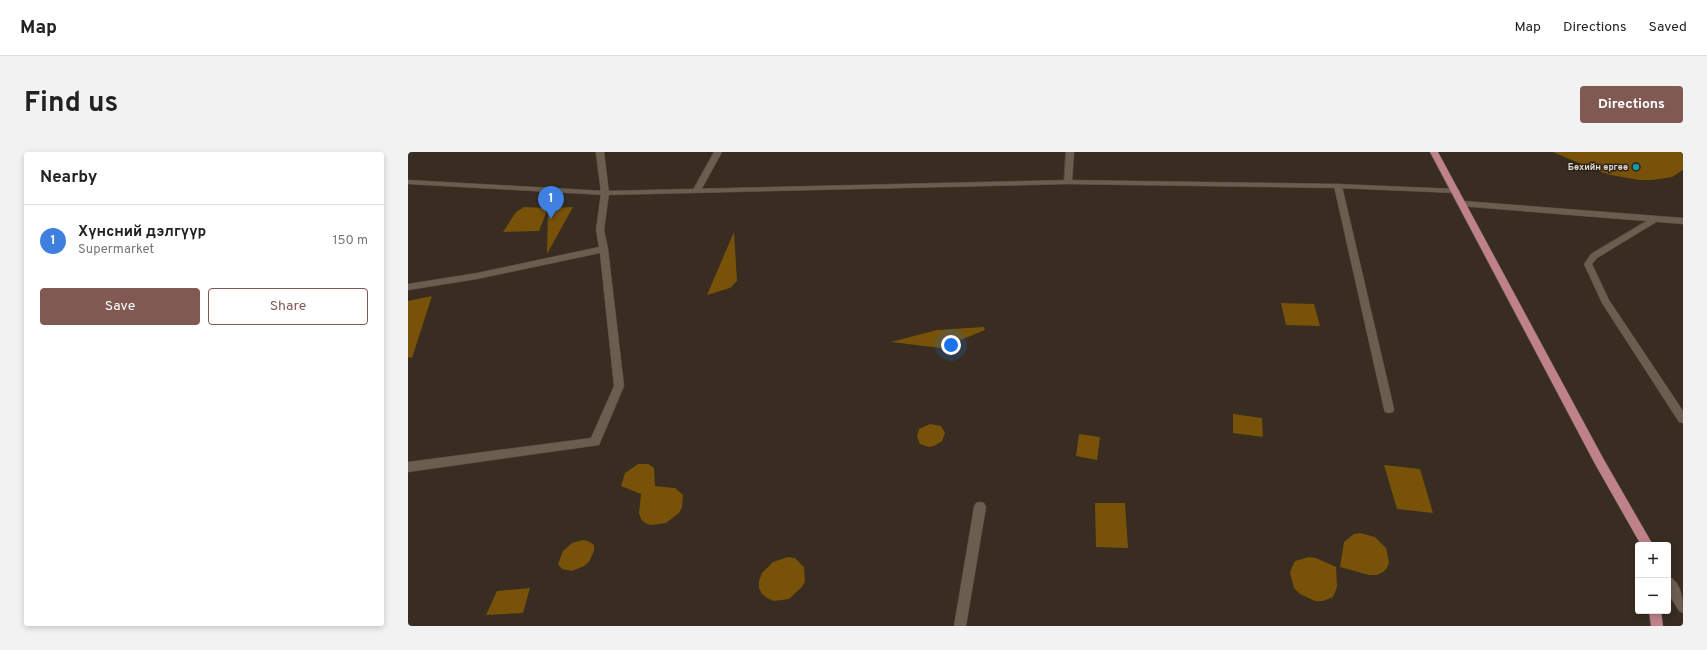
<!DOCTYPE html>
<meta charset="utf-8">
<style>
:root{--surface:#fff;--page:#f2f2f2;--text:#222;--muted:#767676;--line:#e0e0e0;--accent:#805952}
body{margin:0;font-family:Overpass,sans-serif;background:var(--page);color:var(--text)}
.controls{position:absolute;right:12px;bottom:12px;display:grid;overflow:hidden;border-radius:4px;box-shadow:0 2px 6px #0003}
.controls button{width:36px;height:36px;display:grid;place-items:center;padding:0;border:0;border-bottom:1px solid var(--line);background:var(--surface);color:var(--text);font:20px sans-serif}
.you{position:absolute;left:543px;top:193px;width:14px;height:14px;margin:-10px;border:3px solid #fff;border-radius:50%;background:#1a73e8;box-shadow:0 0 0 6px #1a73e833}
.badge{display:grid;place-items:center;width:26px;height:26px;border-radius:50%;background:var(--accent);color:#fff;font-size:13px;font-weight:700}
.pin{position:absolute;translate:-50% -33px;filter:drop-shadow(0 1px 2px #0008)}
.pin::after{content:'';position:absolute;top:21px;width:14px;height:12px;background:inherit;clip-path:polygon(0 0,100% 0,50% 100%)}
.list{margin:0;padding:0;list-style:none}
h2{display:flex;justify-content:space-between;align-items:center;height:52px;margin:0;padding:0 16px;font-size:17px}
h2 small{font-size:13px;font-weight:400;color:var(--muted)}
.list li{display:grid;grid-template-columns:26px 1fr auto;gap:12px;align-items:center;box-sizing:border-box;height:72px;padding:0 16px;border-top:1px solid var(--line)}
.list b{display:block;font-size:15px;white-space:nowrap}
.list p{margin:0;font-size:13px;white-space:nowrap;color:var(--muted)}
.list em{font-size:13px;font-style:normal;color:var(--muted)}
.actions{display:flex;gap:8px;padding:12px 16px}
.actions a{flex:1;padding:9px 0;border:1px solid var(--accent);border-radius:4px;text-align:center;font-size:14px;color:var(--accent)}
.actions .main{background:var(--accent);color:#fff}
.map{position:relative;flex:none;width:1275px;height:474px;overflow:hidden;border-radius:4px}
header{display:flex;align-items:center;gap:24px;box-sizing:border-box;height:56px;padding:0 20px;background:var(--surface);border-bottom:1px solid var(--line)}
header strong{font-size:19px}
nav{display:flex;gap:22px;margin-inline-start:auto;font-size:14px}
.intro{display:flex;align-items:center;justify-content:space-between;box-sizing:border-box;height:96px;padding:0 24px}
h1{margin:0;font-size:28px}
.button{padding:10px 18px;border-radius:4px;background:var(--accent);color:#fff;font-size:14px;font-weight:700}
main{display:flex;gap:24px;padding:0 24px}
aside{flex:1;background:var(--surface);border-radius:4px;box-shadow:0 2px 6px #0003}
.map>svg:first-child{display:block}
.building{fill:#775208}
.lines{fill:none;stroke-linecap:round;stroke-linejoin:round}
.service-casing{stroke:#544b40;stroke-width:1}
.minor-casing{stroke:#544b40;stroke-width:1}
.tertiary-casing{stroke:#544b40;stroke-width:1}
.primary-casing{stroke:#544b40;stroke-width:1}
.service{fill:#6b5e50;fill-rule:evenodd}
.minor{fill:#6b5e50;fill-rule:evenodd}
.tertiary{fill:#6b5e50;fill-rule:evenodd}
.primary{fill:#c0828a;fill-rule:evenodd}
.culture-dot{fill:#0f9aa8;stroke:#2e2317;stroke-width:1.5}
.labels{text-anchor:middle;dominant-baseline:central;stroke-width:3;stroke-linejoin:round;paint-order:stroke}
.far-poi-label{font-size:9px;font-weight:bold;fill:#ddd6ce;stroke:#2e2317;text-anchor:end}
</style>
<header>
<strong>Map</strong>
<nav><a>Map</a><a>Directions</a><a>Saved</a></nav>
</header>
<div class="intro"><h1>Find us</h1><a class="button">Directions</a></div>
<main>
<aside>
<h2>Nearby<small></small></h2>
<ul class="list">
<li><span class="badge" style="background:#3f7fe0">1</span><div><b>Хүнсний дэлгүүр</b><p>Supermarket</p></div><em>150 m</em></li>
</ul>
<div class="actions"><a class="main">Save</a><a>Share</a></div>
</aside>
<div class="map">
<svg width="1275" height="474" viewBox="0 0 1275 474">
<rect width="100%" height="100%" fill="#382d20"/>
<!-- building -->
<path class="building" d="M 1145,0 L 1275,0 L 1275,18 L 1264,25 L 1244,28 L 1231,28 L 1203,23 L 1187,18 Z
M 116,55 L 140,56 L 131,79 L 95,80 L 108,60 Z
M 165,55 L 139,102 L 140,56 Z
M 326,80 L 329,129 L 322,136 L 299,143 Z
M 24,144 L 4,206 L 0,205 L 0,149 Z
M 873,151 L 906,152 L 912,174 L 878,173 Z
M 576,175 L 577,178 L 533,196 L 483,190 L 529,178 Z
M 825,262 L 854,266 L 855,285 L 825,281 Z
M 522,272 L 533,274 L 537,281 L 534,289 L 526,294 L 521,295 L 512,292 L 509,285 L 511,277 Z
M 671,282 L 692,285 L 689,308 L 668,304 Z
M 230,312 L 240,312 L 246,316 L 247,334 L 267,336 L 275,343 L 274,355 L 271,361 L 258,371 L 243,373 L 237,371 L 233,367 L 231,361 L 233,342 L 213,334 L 217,321 Z
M 976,313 L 1012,317 L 1025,361 L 989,357 Z
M 687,351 L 717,351 L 720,396 L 688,395 Z
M 952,381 L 967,385 L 978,396 L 981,410 L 979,416 L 975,420 L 969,423 L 961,423 L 932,415 L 936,390 L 946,382 Z
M 175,388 L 180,389 L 186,393 L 186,399 L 181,410 L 176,414 L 164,419 L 154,417 L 150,412 L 155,399 L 164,391 Z
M 380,405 L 387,406 L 396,415 L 397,429 L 394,435 L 381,447 L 366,449 L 359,446 L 354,442 L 351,436 L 351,429 L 354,421 L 365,410 Z
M 901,405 L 908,406 L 928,415 L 929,435 L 925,445 L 915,449 L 907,449 L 892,442 L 886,436 L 882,421 L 884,415 L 887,409 Z
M 122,436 L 115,461 L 78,463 L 89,439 Z"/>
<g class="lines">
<defs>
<path id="service" d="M 1247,64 L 1251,67 L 1250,69 L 1189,106 L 1184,112 L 1201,148 L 1275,259 L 1275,271 L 1271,270 L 1194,151 L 1176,112 L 1183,102 Z"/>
<path id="minor" d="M 188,0 L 196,0 L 201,41 L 196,78 L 200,97 L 216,234 L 191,293 L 0,320 L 0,310 L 183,286 L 206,234 L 192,101 L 69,127 L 0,138 L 0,132 L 69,121 L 191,95 L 188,78 L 193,41 Z
M 306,0 L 314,0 L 292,40 L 286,40 L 285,38 Z
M 658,0 L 666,0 L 664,30 L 660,32 L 656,30 Z
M 927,32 L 930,32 L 934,34 L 986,257 L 985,260 L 981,261 L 977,260 L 976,257 L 926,34 Z
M 1055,49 L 1275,66 L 1275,72 L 1052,54 L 1051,52 Z
M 572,350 L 576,351 L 578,355 L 558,474 L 546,474 L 566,355 L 568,351 Z
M 1260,424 C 1274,430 1275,448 1275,461 L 1271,459 L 1260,441 Z"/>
<path id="tertiary" d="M 0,28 L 197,39 L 660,28 L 930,32 L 1048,37 L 1052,39 L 1048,41 L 930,36 L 660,32 L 197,43 L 0,32 Z"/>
<path id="primary" d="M 1022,0 L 1030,0 L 1195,306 L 1245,393 L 1233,393 L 1187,312 Z
M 1241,459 L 1253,459 L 1255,474 L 1243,474 Z"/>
</defs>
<!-- service casing -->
<use href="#service" class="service-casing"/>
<!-- minor casing -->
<use href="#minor" class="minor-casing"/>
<!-- tertiary casing -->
<use href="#tertiary" class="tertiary-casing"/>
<!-- primary casing -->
<use href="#primary" class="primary-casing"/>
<!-- service -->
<use href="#service" class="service"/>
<!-- minor -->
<use href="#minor" class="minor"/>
<!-- tertiary -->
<use href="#tertiary" class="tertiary"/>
<!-- primary -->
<use href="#primary" class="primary"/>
</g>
<!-- markers -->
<circle class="culture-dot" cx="1228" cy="15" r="4"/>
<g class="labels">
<!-- far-poi labels -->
<g class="far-poi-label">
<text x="1220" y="15">Бөхийн өргөө</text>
</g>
</g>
</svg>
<div class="controls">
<button>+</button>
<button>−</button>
</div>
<div class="you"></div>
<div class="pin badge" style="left:143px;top:67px;background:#3f7fe0">1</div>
</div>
</main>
